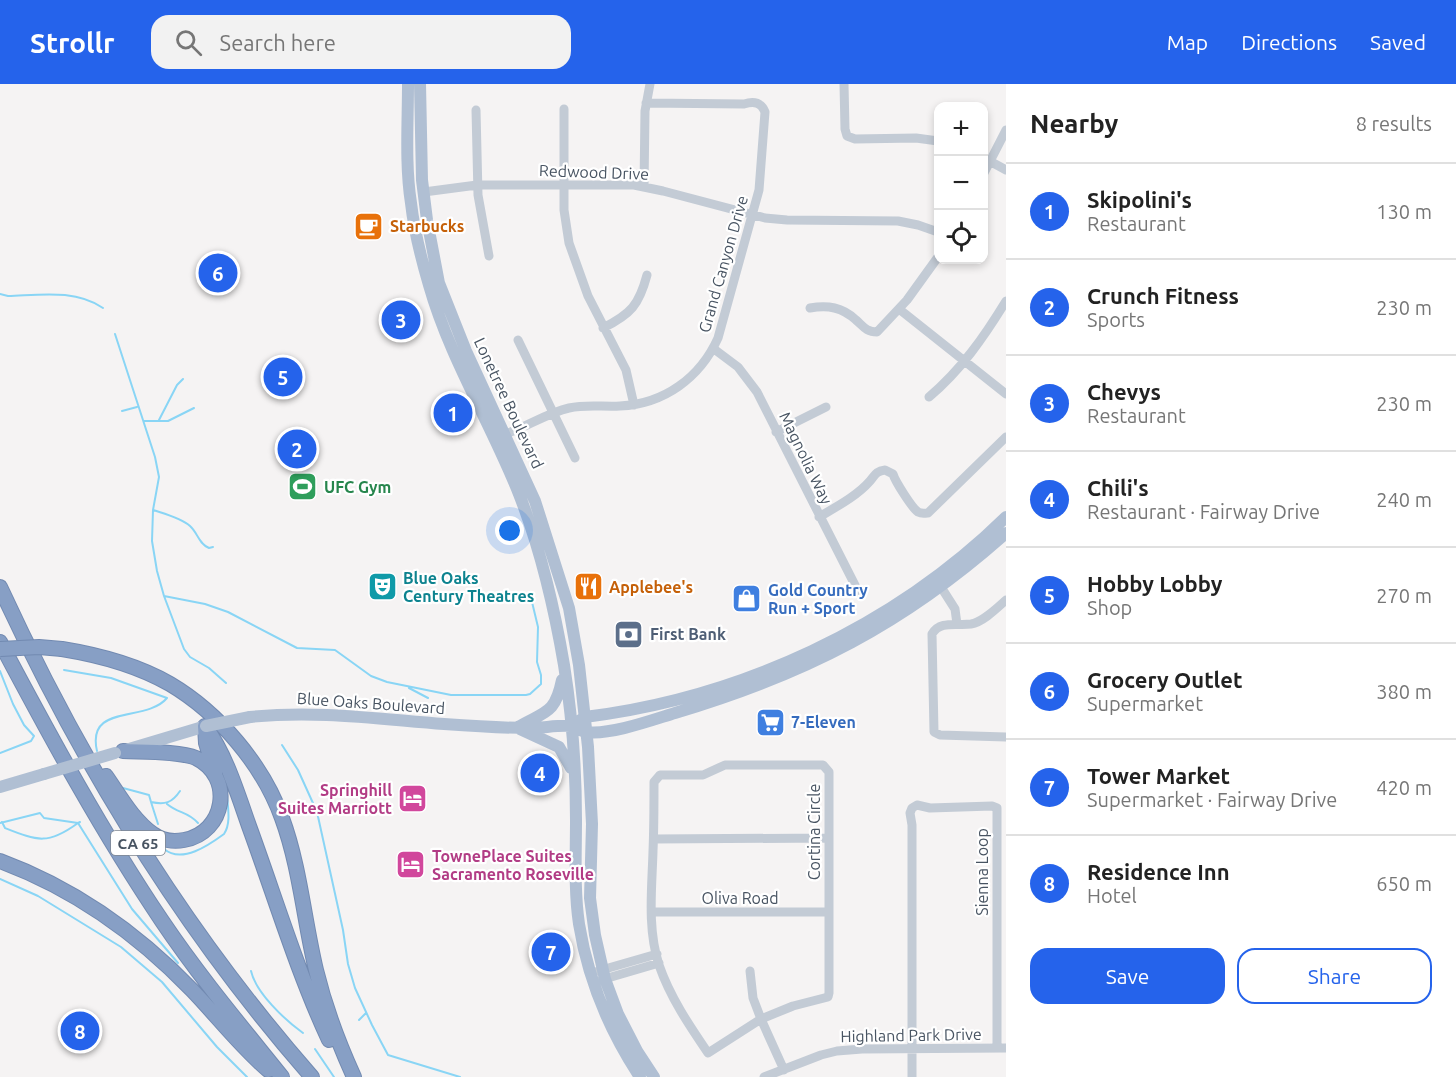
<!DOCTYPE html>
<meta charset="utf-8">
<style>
:root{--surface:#fff;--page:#f2f2f2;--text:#222;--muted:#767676;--line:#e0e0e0;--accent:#2563eb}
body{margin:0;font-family:Ubuntu,sans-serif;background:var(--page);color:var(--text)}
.controls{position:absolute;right:18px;top:18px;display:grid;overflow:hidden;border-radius:12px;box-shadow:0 3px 9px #0003}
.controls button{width:54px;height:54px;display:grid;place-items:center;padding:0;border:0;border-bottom:2px solid var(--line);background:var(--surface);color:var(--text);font:30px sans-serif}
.you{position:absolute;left:510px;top:447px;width:21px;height:21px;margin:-15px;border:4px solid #fff;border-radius:50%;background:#1a73e8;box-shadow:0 0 0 9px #1a73e833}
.badge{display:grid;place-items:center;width:39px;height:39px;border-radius:50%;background:var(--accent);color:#fff;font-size:20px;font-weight:700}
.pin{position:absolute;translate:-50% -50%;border:3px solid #fff;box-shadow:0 2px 6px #0006}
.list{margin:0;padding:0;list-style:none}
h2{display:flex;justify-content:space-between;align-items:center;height:78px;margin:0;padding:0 24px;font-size:26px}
h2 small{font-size:20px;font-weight:400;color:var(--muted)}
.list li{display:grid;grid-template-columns:39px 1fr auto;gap:18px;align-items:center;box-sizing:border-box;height:96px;padding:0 24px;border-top:2px solid var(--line)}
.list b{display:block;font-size:22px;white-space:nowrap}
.list p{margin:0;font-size:20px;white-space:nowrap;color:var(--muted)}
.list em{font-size:20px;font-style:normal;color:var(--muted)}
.actions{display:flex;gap:12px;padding:18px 24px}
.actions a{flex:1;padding:14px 0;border:2px solid var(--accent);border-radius:18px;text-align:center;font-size:21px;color:var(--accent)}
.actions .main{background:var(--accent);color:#fff}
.icon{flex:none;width:33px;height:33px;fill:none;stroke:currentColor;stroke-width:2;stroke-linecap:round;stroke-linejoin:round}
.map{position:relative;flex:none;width:1006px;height:993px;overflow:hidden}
header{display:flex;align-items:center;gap:36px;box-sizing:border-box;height:84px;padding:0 30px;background:var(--accent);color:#fff}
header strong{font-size:28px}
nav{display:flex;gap:33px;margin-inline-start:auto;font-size:21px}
.search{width:420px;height:54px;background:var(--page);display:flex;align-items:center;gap:15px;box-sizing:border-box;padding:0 21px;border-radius:18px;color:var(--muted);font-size:22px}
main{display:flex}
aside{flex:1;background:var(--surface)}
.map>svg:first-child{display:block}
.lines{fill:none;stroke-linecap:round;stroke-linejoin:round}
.stream{stroke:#89d5f5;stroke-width:2}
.highway-casing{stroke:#728ab1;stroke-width:16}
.minor{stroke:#c3cbd5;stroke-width:9}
.major{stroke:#b0bfd3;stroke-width:12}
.highway{stroke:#879fc5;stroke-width:14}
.highway-bridge-casing{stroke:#728ab1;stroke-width:16;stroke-linecap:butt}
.major-bridge{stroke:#b0bfd3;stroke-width:12}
.highway-bridge{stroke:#879fc5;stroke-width:14}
.labels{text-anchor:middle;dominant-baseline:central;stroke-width:4.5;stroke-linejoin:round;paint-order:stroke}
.shield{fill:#fff;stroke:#7f8791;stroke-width:1.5}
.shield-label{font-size:15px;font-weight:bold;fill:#485462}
.street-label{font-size:16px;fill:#485462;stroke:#fff}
.food-label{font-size:16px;font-weight:bold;fill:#c56008;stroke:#fff;text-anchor:start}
.leisure-label{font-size:16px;font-weight:bold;fill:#27864d;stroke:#fff;text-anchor:start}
.culture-label{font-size:16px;font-weight:bold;fill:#0d838f;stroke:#fff;text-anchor:start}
.shop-label{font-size:16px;font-weight:bold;fill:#366cbe;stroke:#fff;text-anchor:start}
.service-label{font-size:16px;font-weight:bold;fill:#4e5e75;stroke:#fff;text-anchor:start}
.hotel-label{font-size:16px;font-weight:bold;fill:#b23c85;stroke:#fff;text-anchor:end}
</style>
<header>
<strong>Strollr</strong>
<div class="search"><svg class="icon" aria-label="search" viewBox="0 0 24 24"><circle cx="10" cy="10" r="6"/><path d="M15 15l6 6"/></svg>Search here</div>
<nav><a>Map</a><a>Directions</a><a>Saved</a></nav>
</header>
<main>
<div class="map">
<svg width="1006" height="993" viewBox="0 0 1006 993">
<rect width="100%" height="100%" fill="#f5f3f3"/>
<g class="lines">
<!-- stream -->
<path class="stream" d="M 0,210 L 8,212 C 40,211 75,205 103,224
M 115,250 L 155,373 L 159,393 L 153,426 L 152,457 L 157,487 L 164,512 L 184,565 L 190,573 L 209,584 L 226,599
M 122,327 L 137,323
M 159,336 L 177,301 L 183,295
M 144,337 L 168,337 L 194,324
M 153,426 C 165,430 181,434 190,442 C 198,449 198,459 209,464 L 213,463
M 164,512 L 205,520 L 228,528 L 297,564 L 335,566 L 371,592 L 387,598 L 451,611 L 526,611 L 530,610 L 541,600 L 541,591 L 537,578 L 538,543 L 532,518
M 64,586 L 111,594 L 167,614 C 146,639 86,619 97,667
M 0,587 L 13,620 L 24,641 L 34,652 L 31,657 L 0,669
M 409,604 L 428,614
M 282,661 L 298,686 L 317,728 L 343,846 L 348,880 L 355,904 L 372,941 L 388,971 L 460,993
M 123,704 L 149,711 L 151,718 C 165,721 172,719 180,707
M 151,718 L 158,740
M 167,720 C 179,730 187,727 198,739
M 2,738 L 5,744 C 38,757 48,761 78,739
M 80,738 L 78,739 L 132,825 L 178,879
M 0,739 L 40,729 L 44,734 L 78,739
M 164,765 C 182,780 209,761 224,750 C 231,740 228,724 227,712
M 0,795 L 38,812 L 121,863 L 162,898 L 217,963 L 247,993
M 251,887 C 256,909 285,936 303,949
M 359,936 L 366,929
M 315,965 L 334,993"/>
<defs>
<path id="highway" d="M 0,503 C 81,679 183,846 312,993
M 0,558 C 51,654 102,748 162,837 C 199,892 241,942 282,993
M 62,565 C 99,571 137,581 170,600 C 219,629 263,681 282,734 C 300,783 304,836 316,886 C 325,923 338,958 354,993
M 205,642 C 226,671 237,708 249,742 C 275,813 297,887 329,956
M 205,642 L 206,659 L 215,689
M 106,692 C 120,712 133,736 153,750 C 161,756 173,758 184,756 C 225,749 235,693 196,674 C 180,667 142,668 123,667
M 0,777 C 73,804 138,850 192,906 C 218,933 240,962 268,986"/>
</defs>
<!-- highway casing -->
<use href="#highway" class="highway-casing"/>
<!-- minor -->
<path class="minor" d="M 844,0 L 845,45 L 847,52 L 855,55 L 916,54 L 938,57
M 564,25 L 564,126 L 569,159 L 588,212 L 626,286 L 634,321
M 476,26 L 478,111 L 489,172
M 984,74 L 1006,86
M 984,89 L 1006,46
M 644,103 L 645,27 L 650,0
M 424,108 L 477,101 L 634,101 L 663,107 L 765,134 L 787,136 L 898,137 L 918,141 L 938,148
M 810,224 C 828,221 842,223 856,236 C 863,242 866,248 877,248 L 907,216 L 938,173
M 899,225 L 1006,310
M 603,244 C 631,230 639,221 647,191
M 518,256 L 575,374
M 714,265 L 738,283 L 757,308 L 859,509
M 929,313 C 961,286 984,253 1006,217
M 776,348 L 826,323
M 505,350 C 527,343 547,329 569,324 C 586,320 603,323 620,322 C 664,320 700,294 718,254 L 759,106 L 765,28 C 761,18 754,17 744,20 L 646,19
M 819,433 C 836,423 857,412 870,397 C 875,391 876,387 885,386 L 893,390 C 895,397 912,424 918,428 C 922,430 924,429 928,429 L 1006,353
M 941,503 L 955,525 L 957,540
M 1006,516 C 997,524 983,538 971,540 C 957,542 940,536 932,550 L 934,648 L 940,651 L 1006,653
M 654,755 L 829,754
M 652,828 L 829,828
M 598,887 L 657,870
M 750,887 L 753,914 L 761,935 L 708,969 C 689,941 670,913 659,881 C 647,844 652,804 653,767 C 654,744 654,721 654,698 L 660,691 L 703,691 L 725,681 L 823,681 L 829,688 L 829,909 L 828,913 L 793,922 L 761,935 L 784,986
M 601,896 L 659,879
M 764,993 L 821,971 L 837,967 L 862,965 L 1006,964
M 912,993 L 912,741 L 910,729 L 912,724 L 917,721 L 930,724 L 992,722 L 997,724 L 997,964"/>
<!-- major -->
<path class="major" d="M 408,0 C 408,39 405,81 411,119 C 414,146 421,174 429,201 C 450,275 491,339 519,410 C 541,466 554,522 564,581 C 572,631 576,685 576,736 C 576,771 574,806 579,840 C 588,896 609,946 640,993
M 420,0 L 422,96 L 427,136 L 439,199 L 466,267 L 535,417 L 569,524 L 579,581 L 588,663 L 592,740 L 590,814 L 595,851 L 605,895 L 618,930 L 637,967 L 654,993
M 250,633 C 316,626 378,635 444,640 C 472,642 501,644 530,644 C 542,644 559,641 570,642 C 576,643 581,648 587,648 C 611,651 652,636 675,629 C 806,590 904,540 1006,449
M 579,637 L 585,633 C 740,614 894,543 1006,433
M 518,643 C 546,627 555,630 562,596
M 520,645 L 559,663 L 571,684
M 129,665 L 206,642
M 0,703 L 44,690"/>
<!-- highway -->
<use href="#highway" class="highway"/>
<defs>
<path id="highway-bridge" d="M 0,565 L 39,563 L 62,565"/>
</defs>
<!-- highway-bridge casing -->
<use href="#highway-bridge" class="highway-bridge-casing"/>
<!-- major-bridge -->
<path class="major-bridge" d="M 206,642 L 250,633
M 44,690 L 115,669"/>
<!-- highway-bridge -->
<use href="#highway-bridge" class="highway-bridge"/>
</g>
<!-- icons -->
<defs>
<symbol id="cafe-square" viewBox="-11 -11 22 22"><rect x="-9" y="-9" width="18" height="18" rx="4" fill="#e8710a" stroke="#fff"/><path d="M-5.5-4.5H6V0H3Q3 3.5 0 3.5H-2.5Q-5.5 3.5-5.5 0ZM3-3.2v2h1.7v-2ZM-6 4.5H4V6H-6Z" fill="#fff"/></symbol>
<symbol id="stadium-square" viewBox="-11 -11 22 22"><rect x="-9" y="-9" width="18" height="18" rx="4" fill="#2e9e5b" stroke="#fff"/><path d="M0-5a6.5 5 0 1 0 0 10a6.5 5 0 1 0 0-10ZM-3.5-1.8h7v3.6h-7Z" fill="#fff"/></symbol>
<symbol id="theatre-square" viewBox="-11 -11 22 22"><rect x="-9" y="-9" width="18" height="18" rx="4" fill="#0f9aa8" stroke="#fff"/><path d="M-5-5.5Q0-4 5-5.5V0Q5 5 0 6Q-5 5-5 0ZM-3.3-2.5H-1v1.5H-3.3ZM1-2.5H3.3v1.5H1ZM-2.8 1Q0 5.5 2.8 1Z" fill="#fff"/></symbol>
<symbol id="restaurant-square" viewBox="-11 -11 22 22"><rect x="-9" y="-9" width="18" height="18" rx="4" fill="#e8710a" stroke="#fff"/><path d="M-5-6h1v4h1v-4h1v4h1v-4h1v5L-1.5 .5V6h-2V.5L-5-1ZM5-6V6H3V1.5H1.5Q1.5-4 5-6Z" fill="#fff"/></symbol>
<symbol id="shop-square" viewBox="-11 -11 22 22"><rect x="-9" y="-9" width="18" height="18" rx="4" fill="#3f7fe0" stroke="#fff"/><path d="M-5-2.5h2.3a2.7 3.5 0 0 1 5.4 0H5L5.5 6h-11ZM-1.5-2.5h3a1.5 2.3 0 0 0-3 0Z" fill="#fff"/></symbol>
<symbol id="bank-square" viewBox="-11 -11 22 22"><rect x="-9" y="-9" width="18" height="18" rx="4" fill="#5c6f8a" stroke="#fff"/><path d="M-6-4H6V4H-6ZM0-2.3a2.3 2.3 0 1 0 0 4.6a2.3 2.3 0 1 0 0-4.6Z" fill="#fff"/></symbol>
<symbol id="supermarket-square" viewBox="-11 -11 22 22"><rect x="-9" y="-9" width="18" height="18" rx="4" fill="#3f7fe0" stroke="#fff"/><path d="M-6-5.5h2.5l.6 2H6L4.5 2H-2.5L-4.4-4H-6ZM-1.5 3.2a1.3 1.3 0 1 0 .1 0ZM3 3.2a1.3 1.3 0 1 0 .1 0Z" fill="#fff"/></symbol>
<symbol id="hotel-square" viewBox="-11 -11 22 22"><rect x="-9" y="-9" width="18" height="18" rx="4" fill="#d1479c" stroke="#fff"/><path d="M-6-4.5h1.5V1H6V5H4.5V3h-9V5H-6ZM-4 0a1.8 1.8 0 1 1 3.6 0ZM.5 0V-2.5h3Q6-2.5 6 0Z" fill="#fff"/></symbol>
</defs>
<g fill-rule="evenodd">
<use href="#cafe-square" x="352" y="126" width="33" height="33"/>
<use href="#stadium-square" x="286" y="386" width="33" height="33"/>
<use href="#theatre-square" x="366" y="486" width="33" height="33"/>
<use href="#restaurant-square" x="572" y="486" width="33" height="33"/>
<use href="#shop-square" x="730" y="498" width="33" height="33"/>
<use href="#bank-square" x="612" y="534" width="33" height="33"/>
<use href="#supermarket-square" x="754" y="622" width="33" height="33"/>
<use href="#hotel-square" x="396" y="698" width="33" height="33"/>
<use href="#hotel-square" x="394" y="764" width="33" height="33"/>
</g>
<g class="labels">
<!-- shield labels -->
<rect class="shield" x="111" y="747" width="54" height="24" rx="4.5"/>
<g class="shield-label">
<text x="138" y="759">CA 65</text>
</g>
<!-- street labels -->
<g class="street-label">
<text transform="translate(594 88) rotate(2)">Redwood Drive</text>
<text transform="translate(723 180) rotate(-74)">Grand Canyon Drive</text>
<text transform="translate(509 319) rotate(65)">Lonetree Boulevard</text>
<text transform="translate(806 374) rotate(64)">Magnolia Way</text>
<text transform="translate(371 619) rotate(4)">Blue Oaks Boulevard</text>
<text transform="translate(814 748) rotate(-90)">Cortina Circle</text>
<text transform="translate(982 788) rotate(-90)">Sienna Loop</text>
<text x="740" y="814">Oliva Road</text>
<text transform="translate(911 951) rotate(-1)">Highland Park Drive</text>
</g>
<!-- food labels -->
<g class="food-label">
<text x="390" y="142">Starbucks</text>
<text x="609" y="503">Applebee's</text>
</g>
<!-- leisure labels -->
<g class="leisure-label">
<text x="324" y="403">UFC Gym</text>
</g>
<!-- culture labels -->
<g class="culture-label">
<text x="403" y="494">Blue Oaks<tspan x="403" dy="18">Century Theatres</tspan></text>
</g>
<!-- shop labels -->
<g class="shop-label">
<text x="768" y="506">Gold Country<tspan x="768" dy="18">Run + Sport</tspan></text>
<text x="791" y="638">7-Eleven</text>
</g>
<!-- service labels -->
<g class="service-label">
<text x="650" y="550">First Bank</text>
</g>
<!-- hotel labels -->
<g class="hotel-label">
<text x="392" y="706">Springhill<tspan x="392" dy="18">Suites Marriott</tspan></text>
<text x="432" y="772" text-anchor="start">TownePlace Suites<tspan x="432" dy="18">Sacramento Roseville</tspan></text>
</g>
</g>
</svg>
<div class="controls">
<button>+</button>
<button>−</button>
<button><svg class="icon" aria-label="locate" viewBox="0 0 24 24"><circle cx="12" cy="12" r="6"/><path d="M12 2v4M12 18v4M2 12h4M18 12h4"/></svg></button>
</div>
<div class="you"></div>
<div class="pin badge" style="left:453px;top:329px">1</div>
<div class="pin badge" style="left:297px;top:365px">2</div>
<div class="pin badge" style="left:401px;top:236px">3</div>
<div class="pin badge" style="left:540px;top:689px">4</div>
<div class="pin badge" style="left:283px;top:293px">5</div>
<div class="pin badge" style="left:218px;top:189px">6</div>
<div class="pin badge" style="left:551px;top:868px">7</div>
<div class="pin badge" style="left:80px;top:947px">8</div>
</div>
<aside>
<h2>Nearby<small>8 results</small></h2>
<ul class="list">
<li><span class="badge">1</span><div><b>Skipolini's</b><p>Restaurant</p></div><em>130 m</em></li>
<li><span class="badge">2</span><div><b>Crunch Fitness</b><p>Sports</p></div><em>230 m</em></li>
<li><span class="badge">3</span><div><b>Chevys</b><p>Restaurant</p></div><em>230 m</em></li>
<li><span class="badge">4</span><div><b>Chili's</b><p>Restaurant · Fairway Drive</p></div><em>240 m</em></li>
<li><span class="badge">5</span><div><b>Hobby Lobby</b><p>Shop</p></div><em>270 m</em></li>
<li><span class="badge">6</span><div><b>Grocery Outlet</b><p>Supermarket</p></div><em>380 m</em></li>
<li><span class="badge">7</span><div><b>Tower Market</b><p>Supermarket · Fairway Drive</p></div><em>420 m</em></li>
<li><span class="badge">8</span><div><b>Residence Inn</b><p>Hotel</p></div><em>650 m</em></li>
</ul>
<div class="actions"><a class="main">Save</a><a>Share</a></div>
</aside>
</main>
